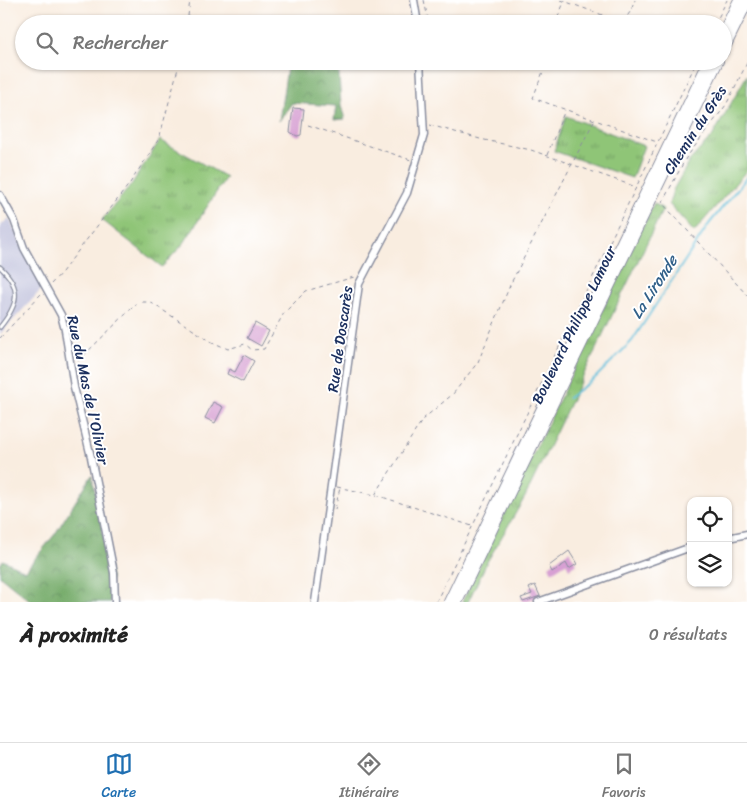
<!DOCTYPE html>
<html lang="fr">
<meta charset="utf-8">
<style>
:root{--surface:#fff;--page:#f6f6f6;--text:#222;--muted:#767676;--line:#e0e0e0;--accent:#1f6fb2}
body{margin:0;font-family:Sriracha,sans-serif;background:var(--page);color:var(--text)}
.controls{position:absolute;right:15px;bottom:15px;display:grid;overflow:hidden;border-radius:10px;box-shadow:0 1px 4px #0004}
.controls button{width:45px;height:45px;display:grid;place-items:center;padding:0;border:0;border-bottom:1px solid var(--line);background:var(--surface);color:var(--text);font:25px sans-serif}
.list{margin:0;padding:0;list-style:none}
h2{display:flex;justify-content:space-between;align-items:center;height:65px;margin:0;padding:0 20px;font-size:21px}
h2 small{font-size:16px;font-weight:400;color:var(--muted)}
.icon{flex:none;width:28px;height:28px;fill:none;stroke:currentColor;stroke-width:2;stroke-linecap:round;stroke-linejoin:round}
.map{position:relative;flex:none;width:747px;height:602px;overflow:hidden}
.search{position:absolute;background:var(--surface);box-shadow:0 1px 4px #0004;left:15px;right:15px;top:15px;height:55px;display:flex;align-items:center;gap:12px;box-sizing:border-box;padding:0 18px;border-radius:28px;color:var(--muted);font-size:19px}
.sheet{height:140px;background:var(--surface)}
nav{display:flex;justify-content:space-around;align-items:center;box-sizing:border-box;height:70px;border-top:1px solid var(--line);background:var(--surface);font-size:14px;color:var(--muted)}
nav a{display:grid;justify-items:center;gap:2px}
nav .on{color:var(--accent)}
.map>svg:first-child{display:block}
.industrial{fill:#c1c2dd}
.grass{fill:url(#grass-tufts);stroke:#557a6a}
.forest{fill:url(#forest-crowns);stroke:#476c63}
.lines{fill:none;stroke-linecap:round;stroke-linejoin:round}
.stream{stroke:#5ebfdc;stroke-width:2}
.building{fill:#d7a0d3}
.service-casing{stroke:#8a8e9f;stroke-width:5.5}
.minor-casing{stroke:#8a8e9f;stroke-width:9}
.primary-casing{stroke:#8a8e9f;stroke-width:12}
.path{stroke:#8a8e9f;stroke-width:1;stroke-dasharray:4 4;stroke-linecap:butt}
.service{stroke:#fff;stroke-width:3}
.minor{stroke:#fff;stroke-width:6}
.primary{stroke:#fff;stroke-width:10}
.labels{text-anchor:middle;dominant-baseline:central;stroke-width:4;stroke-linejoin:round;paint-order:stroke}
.street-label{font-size:15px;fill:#1b2f5e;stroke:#fff}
.water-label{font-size:16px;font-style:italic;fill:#32618a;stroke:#fff}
</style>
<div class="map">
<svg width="747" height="602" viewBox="0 0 747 602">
<defs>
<pattern id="grass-tufts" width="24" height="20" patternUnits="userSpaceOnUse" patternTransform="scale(1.25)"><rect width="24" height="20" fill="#8fc577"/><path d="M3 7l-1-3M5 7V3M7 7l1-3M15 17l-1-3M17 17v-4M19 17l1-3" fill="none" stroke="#74a065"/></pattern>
<pattern id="forest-crowns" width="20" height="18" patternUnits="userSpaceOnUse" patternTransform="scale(1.25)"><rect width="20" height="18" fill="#73aa68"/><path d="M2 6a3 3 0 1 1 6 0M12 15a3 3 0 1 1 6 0" fill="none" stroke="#5e8b59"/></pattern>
</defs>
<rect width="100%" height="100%" fill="#fff"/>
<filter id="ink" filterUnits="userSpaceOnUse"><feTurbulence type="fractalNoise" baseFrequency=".02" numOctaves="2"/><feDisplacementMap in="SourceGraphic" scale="10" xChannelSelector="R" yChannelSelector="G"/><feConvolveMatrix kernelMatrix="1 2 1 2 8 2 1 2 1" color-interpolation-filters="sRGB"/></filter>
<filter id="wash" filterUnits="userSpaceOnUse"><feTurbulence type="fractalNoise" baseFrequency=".0096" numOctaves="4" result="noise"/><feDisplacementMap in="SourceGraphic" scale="20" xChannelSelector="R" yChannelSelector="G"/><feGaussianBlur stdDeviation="1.12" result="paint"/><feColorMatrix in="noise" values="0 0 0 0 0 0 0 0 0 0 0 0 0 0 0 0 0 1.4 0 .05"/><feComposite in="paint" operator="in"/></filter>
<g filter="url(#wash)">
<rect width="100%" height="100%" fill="#f9ede0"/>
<!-- industrial -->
<path class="industrial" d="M 9,218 L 42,289 L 0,334 L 0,226 Z"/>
<!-- grass -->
<path class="grass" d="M 747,75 L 747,170 L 694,232 L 669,204 L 673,190 L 690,160 L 712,137 Z
M 566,116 L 644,146 L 632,178 L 554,151 Z
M 160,140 L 226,177 L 184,243 L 162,267 L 102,220 L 131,185 Z
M 654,203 L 663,209 L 525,497 L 487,562 L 468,602 L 462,602 Z"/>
<!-- forest -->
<path class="forest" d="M 288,61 L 338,61 L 341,105 L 345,119 L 334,120 L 336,106 L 292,103 L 279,121 Z
M 92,475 L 111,577 L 110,602 L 32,602 L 0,576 L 0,565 L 3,560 L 25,571 L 55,534 Z"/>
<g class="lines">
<!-- stream -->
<path class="stream" d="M 568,398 L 595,378 L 632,341 L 709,224 L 747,177"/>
</g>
<g id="blocks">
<!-- building -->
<path class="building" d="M 293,108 L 304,109 L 301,135 L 297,136 L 290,132 Z
M 255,323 L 269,331 L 261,346 L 247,338 Z
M 244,355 L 254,361 L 243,382 L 227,374 L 229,369 L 235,372 Z
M 213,402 L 223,407 L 215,423 L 205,418 Z
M 569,551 L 577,564 L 569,569 L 566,563 L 552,572 L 549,566 Z
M 535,585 L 540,596 L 523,602 L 521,598 L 532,594 L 529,588 Z"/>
</g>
</g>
<g filter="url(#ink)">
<use href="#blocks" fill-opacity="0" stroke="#8a8e9f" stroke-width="1"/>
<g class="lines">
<defs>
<path id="service" d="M 0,267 C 23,288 18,305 0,327"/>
<path id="minor" d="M 414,0 L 418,24
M 0,195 L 14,220 L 24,248 L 61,315 L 65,330 L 74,387 L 91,457 L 114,573 L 115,602
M 728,538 L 747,534
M 315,602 L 359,284 L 407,193 L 424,135 L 420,61
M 538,602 L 691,547"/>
<path id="primary" d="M 723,33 L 739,0
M 723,51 L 747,2
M 449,602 L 709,61
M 457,602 L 718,61"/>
</defs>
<!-- service casing -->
<use href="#service" class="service-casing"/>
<!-- minor casing -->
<use href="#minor" class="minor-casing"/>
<!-- primary casing -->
<use href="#primary" class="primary-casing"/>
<!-- path -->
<path class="path" d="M 424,0 L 429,24
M 561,0 L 619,21 C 630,17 631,10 635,0
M 627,19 L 639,24
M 187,24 L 190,0
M 555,24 L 565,0
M 715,24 L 727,0
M 516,61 L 539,67
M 541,61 L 539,67 L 544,69 L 533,98 L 657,142
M 747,63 L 726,105 L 686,158 L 662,203 L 747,295
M 308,125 L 411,160
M 430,125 L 480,139 L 531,150 L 636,187
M 547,155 L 565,110
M 51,284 L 62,272 L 130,183 L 159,139 L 180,61
M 0,338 L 41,294
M 78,361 L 135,305 L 140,302 L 150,302 L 212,342 L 228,349 L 245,344 L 252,350 L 264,349 L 284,313 L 306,291 L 354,277
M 337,487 L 375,495 L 423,419 L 453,394 L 478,362 L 511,283 L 595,119
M 376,495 L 472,526
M 335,509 L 340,488
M 436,602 L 697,61"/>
<!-- service -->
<use href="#service" class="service"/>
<!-- minor -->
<use href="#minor" class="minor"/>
<!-- primary -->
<use href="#primary" class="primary"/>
</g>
</g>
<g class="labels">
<!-- street labels -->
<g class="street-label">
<text transform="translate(695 130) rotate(-57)">Chemin du Grès</text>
<text transform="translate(574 325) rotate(-64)">Boulevard Philippe Lamour</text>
<text transform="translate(340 339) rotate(-82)">Rue de Doscarès</text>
<text transform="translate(88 390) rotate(78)">Rue du Mas de l'Olivier</text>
</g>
<!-- water labels -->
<g class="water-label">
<text transform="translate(654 287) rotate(-57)">La Lironde</text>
</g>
</g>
</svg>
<div class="controls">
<button><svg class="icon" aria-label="locate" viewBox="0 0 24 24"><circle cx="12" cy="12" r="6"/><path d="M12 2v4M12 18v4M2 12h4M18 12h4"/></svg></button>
<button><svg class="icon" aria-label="layers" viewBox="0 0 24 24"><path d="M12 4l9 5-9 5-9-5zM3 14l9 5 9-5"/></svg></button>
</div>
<div class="search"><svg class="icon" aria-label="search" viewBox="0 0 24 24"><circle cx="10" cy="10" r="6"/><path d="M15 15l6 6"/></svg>Rechercher</div>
</div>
<section class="sheet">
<h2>À proximité<small>0 résultats</small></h2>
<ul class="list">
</ul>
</section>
<nav>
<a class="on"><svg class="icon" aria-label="map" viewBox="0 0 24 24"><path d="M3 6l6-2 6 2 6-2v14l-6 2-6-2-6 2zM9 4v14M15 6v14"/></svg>Carte</a>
<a><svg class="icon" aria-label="directions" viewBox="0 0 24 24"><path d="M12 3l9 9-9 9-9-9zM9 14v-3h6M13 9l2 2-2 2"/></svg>Itinéraire</a>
<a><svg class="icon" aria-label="saved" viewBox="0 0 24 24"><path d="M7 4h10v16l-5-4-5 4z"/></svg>Favoris</a>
</nav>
